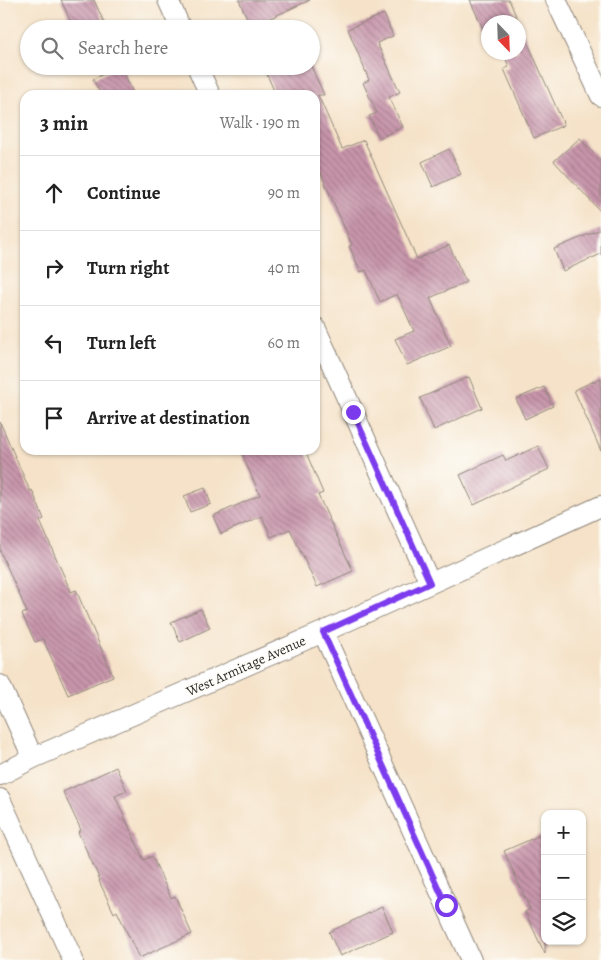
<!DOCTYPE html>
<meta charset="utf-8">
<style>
:root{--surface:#fff;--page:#f2f2f2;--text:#222;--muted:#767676;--line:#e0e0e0}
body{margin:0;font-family:Alegreya,serif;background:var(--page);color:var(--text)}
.controls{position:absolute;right:15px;bottom:15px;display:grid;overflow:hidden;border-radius:10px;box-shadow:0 1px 4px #0004}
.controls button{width:45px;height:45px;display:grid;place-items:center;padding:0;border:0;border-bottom:1px solid var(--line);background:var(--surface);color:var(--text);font:25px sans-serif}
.compass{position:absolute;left:481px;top:15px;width:45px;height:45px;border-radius:50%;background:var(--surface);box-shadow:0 1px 4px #0004;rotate:157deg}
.stop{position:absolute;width:15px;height:15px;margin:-11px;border:4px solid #7c3aed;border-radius:50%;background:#fff}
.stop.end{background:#7c3aed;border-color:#fff;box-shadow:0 1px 5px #0008}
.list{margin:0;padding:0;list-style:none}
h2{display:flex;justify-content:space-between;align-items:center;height:65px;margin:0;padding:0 20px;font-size:21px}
h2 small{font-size:16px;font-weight:400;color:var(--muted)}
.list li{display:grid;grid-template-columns:32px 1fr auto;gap:15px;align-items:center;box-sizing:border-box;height:75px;padding:0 20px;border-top:1px solid var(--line)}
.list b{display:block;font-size:19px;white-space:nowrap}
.list em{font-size:16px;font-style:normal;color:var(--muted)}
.icon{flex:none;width:28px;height:28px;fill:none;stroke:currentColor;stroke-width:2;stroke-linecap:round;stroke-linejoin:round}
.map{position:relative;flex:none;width:601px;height:960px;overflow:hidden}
.search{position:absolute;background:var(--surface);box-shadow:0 1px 4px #0004;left:20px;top:20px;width:300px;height:55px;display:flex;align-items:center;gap:12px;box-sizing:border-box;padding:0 18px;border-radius:28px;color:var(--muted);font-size:19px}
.panel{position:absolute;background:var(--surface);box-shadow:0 1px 4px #0004;left:20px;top:90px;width:300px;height:365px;border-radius:15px}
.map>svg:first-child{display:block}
.building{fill:url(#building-back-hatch)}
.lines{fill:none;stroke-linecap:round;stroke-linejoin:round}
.street-casing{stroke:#90867a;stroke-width:22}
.street{stroke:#fff;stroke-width:20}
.route{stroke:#7c3aed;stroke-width:6}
.labels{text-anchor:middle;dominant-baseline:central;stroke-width:4;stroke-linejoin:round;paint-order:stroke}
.street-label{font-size:14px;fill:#2b2b2b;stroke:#fdfcf7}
</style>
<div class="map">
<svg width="601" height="960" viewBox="0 0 601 960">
<defs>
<pattern id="building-back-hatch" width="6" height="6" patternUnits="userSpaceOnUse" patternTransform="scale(1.25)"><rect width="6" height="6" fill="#c895ab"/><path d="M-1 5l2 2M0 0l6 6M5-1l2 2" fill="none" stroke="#a37a8b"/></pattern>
</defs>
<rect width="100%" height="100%" fill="#fdfcf7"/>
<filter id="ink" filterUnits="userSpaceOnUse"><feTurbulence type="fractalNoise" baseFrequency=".02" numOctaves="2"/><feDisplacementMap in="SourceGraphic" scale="10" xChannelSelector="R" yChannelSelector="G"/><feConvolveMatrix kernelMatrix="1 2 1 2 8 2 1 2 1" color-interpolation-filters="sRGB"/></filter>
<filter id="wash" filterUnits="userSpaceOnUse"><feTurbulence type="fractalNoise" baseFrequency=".0096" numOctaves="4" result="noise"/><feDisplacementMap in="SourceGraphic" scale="20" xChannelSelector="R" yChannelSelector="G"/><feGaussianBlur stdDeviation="1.12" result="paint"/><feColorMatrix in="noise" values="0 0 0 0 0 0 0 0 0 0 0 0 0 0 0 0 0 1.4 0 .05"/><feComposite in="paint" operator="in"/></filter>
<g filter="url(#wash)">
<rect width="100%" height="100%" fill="#f5e2c8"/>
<g id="blocks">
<!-- building -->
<path class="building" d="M 61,0 L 94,0 L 107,29 L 74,29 Z
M 239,0 L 310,0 L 251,27 Z
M 470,0 L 509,0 L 564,125 L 534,138 L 504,69 L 509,67 L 503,52 L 518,52 L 518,22 L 488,22 L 488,40 Z
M 384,14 L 393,36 L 377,43 L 400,92 L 389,97 L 403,127 L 379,138 L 369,116 L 377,113 L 363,83 L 369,80 L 348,29 Z
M 121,66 L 134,95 L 101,95 L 93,79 Z
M 263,66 L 311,66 L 324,95 L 318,95 L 342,149 L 364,140 L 417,259 L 449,245 L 466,282 L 430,298 L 451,346 L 407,365 L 395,339 L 414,331 L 397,294 L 380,302 L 366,270 L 361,272 L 349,246 L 352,245 L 315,160 L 315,95 L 276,95 Z
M 580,138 L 601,162 L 601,212 L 554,161 Z
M 449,149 L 461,174 L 433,187 L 422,162 Z
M 601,229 L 601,254 L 563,271 L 554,249 Z
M 469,377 L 482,408 L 434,430 L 420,398 Z
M 601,378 L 601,451 L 574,390 Z
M 544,387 L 553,406 L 525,419 L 516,399 Z
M 0,422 L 30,491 L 32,490 L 44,519 L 40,521 L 71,592 L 76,590 L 113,676 L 68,695 L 43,639 L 35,642 L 22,614 L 27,612 L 0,551 Z
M 538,446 L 549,469 L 474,505 L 460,475 L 503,455 L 506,461 Z
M 240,450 L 305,450 L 323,493 L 318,495 L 353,571 L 317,587 L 290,529 L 271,537 L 262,516 L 221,534 L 213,516 L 260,495 Z
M 205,488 L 211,504 L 190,512 L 184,496 Z
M 201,609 L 210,628 L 180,642 L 171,622 Z
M 116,767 L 127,791 L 115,796 L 144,860 L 152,856 L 171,898 L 175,896 L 192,934 L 139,958 L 117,911 L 114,913 L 99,881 L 100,880 L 78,832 L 81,830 L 63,792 Z
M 545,833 L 545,954 L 525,912 L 530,909 L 504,851 Z
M 382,907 L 393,932 L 340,956 L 329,932 Z"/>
</g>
</g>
<g filter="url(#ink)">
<use href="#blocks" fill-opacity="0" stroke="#90867a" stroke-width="1"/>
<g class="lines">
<defs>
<path id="street" d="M 168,0 L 181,29
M 556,0 L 601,96
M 197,66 L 210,95
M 315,327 L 430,583
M 323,632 L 471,960
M 0,685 L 33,758
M 0,775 L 33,758 L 323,632 L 601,506
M 0,799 L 73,960"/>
</defs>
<!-- street casing -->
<use href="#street" class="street-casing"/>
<!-- street -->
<use href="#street" class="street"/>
</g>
</g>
<g class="lines" filter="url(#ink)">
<!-- route -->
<path class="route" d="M 353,412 L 430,583 L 323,632 L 446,905"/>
</g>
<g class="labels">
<!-- street labels -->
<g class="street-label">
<text transform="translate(246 666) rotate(-24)">West Armitage Avenue</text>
</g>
</g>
</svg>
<div class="controls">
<button>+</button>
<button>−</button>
<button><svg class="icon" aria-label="layers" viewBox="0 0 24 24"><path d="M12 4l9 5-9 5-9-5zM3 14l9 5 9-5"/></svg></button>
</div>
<svg class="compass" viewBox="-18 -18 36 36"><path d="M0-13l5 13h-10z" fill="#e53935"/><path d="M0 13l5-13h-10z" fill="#767676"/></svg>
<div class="stop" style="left:446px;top:905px"></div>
<div class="stop end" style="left:353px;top:412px"></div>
<div class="search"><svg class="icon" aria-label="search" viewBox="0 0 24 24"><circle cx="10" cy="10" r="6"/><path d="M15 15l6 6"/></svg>Search here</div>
<section class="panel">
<h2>3 min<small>Walk · 190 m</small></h2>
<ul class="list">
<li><svg class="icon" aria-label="ahead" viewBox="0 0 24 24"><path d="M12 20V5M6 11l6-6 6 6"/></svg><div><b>Continue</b></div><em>90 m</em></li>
<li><svg class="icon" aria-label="right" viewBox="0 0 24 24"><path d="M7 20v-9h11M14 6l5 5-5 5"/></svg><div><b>Turn right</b></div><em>40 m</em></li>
<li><svg class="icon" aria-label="left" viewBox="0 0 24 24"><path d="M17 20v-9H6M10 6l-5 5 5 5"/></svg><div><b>Turn left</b></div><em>60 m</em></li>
<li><svg class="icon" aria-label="arrive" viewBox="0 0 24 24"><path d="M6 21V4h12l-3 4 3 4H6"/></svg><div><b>Arrive at destination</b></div></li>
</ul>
</section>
</div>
